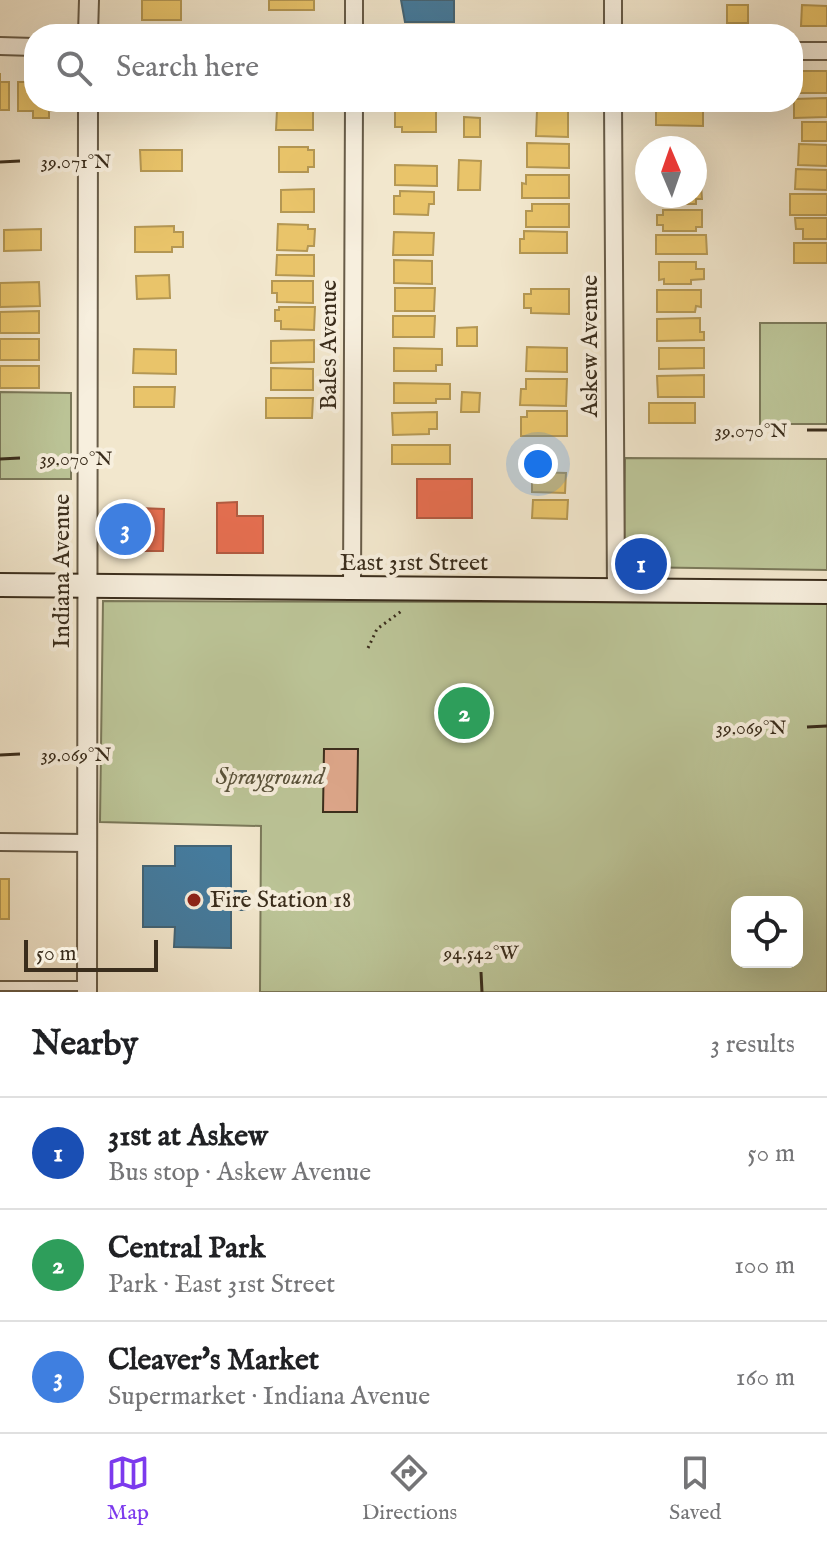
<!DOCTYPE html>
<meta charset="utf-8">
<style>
:root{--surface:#fff;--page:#f6f6f6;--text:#202124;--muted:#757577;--line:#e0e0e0;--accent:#7c3aed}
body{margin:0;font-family:"IM FELL English",serif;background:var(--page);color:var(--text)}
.controls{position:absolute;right:24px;bottom:24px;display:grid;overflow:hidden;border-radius:16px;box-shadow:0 8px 32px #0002}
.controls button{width:72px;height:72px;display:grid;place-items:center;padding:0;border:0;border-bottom:2px solid var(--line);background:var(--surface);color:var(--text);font:40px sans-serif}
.compass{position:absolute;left:635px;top:136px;width:72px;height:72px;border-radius:50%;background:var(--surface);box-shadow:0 8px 32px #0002;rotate:358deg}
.scale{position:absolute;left:24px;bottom:20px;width:134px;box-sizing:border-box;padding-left:8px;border:4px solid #3a2d1c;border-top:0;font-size:22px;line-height:28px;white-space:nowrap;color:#3a2d1c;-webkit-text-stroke:6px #f7efde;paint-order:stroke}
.you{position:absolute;left:538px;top:464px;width:28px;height:28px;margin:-20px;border:6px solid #fff;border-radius:50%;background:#1a73e8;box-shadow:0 0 0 12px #1a73e833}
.badge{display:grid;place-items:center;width:52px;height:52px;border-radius:50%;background:var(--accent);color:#fff;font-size:26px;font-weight:700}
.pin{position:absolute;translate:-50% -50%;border:4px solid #fff;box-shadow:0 2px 8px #0006}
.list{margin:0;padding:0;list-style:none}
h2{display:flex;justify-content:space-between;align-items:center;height:104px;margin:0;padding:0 32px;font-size:34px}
h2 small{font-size:26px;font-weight:400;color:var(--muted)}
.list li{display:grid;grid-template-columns:52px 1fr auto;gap:24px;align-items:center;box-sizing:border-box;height:112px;padding:0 32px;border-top:2px solid var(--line)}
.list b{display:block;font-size:30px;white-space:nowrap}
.list p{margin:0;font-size:26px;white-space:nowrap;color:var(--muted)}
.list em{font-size:26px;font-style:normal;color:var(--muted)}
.icon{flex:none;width:44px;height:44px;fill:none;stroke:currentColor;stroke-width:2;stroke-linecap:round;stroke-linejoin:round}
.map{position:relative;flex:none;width:827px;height:992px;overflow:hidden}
.search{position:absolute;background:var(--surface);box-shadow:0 8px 32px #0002;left:24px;right:24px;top:24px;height:88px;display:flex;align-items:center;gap:20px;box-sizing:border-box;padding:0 28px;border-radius:32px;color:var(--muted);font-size:30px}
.sheet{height:440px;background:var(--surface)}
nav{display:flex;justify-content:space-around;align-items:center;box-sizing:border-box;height:112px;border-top:2px solid var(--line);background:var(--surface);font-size:22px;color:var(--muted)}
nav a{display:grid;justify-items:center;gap:4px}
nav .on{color:var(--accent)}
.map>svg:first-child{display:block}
.green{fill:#bcc598;stroke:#7b795a;stroke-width:2;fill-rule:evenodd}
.homes{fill:#e9c46a;stroke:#b49753;stroke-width:2}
.shops{fill:#e76f51;stroke:#b35b41;stroke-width:2}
.public{fill:#457b9d;stroke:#426476;stroke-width:2}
.building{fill:#dfa88c;stroke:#3a2d1c;stroke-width:2}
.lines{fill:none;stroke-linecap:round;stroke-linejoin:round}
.service-casing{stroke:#685c48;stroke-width:12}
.minor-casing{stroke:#685c48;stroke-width:20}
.tertiary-casing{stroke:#685c48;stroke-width:22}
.secondary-casing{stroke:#3a2d1c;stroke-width:26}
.path{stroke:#3a2d1c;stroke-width:3;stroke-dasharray:2 4;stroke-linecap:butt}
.service{stroke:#f7efde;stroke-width:8}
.minor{stroke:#f7efde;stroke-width:16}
.tertiary{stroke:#f7efde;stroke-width:18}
.secondary{stroke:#f7efde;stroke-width:22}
.ticks{fill:none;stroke:#3a2d1c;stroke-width:3}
.poi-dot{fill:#8f2418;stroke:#f7efde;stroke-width:3}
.labels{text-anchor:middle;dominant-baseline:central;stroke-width:8;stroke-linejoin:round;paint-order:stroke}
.street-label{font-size:24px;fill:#3a2d1c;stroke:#f7efde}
.park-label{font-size:24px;font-style:italic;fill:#5a533b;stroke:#f7efde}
.poi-label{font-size:24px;fill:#3a2d1c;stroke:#f7efde;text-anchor:start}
.ticks-label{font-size:20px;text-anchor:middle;fill:#3a2d1c;stroke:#f7efde;stroke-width:8;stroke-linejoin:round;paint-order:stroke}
</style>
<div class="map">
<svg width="827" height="992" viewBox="0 0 827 992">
<rect width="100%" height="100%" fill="#f2e7cd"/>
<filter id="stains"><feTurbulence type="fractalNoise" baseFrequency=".0025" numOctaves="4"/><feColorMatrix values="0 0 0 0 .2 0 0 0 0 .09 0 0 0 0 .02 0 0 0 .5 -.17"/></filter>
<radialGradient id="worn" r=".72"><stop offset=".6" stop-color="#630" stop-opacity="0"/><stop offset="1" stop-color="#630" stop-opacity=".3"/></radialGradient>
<!-- green -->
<path class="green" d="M 760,323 L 827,323 L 827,424 L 760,424 Z
M 0,392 L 71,393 L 71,479 L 0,479 Z
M 625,458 L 827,459 L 827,570 L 629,567 L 624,559 Z
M 103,601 L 827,603 L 827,992 L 260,992 L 261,826 L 100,822 ZM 737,902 L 797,902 L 797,962 L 737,962 Z"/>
<!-- homes -->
<path class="homes" d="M 142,0 L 181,0 L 181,20 L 142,20 Z
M 269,0 L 314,0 L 314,10 L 269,10 Z
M 727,5 L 748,5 L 748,23 L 727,23 Z
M 802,5 L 827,6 L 827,26 L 801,26 Z
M 799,71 L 827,71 L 827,93 L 798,93 Z
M 0,73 L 0,82 L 9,82 L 9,110 L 0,110 Z
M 27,76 L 34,76 L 34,102 L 64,102 L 64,111 L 49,111 L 49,118 L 33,118 L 33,111 L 18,111 L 18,82 L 27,82 Z
M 827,98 L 827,117 L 794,118 L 794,99 Z
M 456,102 L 478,102 L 478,106 L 456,107 Z
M 656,103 L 703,103 L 703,126 L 656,125 Z
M 277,110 L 313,110 L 313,130 L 276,130 Z
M 395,110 L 436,110 L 436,132 L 402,132 L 402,127 L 395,127 Z
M 537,110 L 568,110 L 568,137 L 536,136 Z
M 464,117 L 480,118 L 480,137 L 464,137 Z
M 802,122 L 827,122 L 827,141 L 802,141 Z
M 527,143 L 569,144 L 569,168 L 527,167 Z
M 799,144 L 827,145 L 827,166 L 798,165 Z
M 279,147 L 308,147 L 308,150 L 314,150 L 314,167 L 308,167 L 308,172 L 279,172 Z
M 140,150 L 182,150 L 182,171 L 141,171 Z
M 700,154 L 701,176 L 695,176 L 695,155 Z
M 459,160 L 481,161 L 480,190 L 458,190 Z
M 395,165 L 437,166 L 437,186 L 395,185 Z
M 796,169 L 827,170 L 827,190 L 795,189 Z
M 526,175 L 569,175 L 569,198 L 522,198 L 522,183 L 526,184 Z
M 695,180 L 697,184 L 701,184 L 702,199 L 696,199 L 696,204 L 663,204 L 663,200 L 659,200 L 659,196 L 695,196 Z
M 314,189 L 314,212 L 281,212 L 281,190 Z
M 400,191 L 434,192 L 434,204 L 429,204 L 428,215 L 394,214 L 394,196 L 400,196 Z
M 790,194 L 827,194 L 827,215 L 790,215 Z
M 532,204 L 569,204 L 569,227 L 526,227 L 526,211 L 532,211 Z
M 663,210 L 702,210 L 702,227 L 696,227 L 696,231 L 663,231 L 663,225 L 657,225 L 657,215 L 663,215 Z
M 795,218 L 827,218 L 827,239 L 803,239 L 803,229 L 796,229 Z
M 278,224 L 308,225 L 308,229 L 315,229 L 314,246 L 308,246 L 307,251 L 277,250 Z
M 174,226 L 174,232 L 183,232 L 183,247 L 172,247 L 172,252 L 135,252 L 135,227 Z
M 41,229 L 41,250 L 4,251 L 4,230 Z
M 524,231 L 567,232 L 567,253 L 520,253 L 520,239 L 524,239 Z
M 394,232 L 434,233 L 433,255 L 393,255 Z
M 656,235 L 706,235 L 707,254 L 656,254 Z
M 794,243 L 827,243 L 827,263 L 794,263 Z
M 277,255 L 314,255 L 314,276 L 276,275 Z
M 394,260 L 432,261 L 432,284 L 394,283 Z
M 659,262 L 696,262 L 696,269 L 704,269 L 704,279 L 691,280 L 691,284 L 664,284 L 664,279 L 659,280 Z
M 169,275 L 170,298 L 137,299 L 136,276 Z
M 272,281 L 313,281 L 313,303 L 277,302 L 277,293 L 272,293 Z
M 39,282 L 40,306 L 0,307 L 0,283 Z
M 395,288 L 435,288 L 434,311 L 395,311 Z
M 531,289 L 569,289 L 569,314 L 531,313 L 531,308 L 524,308 L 524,294 L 531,294 Z
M 657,290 L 701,290 L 701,307 L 696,306 L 695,312 L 657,312 Z
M 279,307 L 315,307 L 314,330 L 281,329 L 281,321 L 275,321 L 275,310 L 279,310 Z
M 39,311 L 39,333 L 0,333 L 0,312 Z
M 393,316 L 435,316 L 434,337 L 393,337 Z
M 700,318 L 700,332 L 704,332 L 704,340 L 657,341 L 657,319 Z
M 477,327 L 477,346 L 457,346 L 457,328 Z
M 0,339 L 39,339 L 39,360 L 0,360 Z
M 314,340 L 314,362 L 271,363 L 271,341 Z
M 527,347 L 567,348 L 567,372 L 526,371 Z
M 394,348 L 442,349 L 442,365 L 436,365 L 436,371 L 394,371 Z
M 659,348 L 704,348 L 704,368 L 659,369 Z
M 134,349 L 176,350 L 176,374 L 133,373 Z
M 0,366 L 39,366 L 39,388 L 0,388 Z
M 271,368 L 313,369 L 313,390 L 271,390 Z
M 704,375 L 704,397 L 658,397 L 657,376 Z
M 526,379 L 567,379 L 566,406 L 520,405 L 521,389 L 526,389 Z
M 394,383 L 450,384 L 450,399 L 436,399 L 436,403 L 394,403 Z
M 134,387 L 175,387 L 174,407 L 134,407 Z
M 462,392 L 480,393 L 479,412 L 461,412 Z
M 266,398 L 313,398 L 312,418 L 266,418 Z
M 649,403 L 695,403 L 695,423 L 649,423 Z
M 527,411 L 567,411 L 567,436 L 521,436 L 521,417 L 527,417 Z
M 437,412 L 437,429 L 429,429 L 429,434 L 393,435 L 392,413 Z
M 392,445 L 450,445 L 450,464 L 392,464 Z
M 532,472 L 566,473 L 565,493 L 532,492 Z
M 533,500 L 568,500 L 567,519 L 532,518 Z
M 0,879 L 9,879 L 9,919 L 0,919 Z"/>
<!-- shops -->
<path class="shops" d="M 417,479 L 472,479 L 472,518 L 417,518 Z
M 237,502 L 237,516 L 263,516 L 263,553 L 217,553 L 217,503 Z
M 112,508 L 138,508 L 137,551 L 111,550 Z
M 138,508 L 164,509 L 163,551 L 137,551 Z"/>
<!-- public -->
<path class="public" d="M 401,0 L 454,0 L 454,22 L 405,22 Z
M 175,846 L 231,846 L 231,891 L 246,891 L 246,910 L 231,910 L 231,948 L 174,947 L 175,927 L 143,927 L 143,866 L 175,866 Z"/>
<!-- building -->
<path class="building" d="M 324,749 L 358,749 L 357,812 L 323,812 Z"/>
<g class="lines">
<defs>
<path id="service" d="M 0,986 L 86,986"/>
<path id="minor" d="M 354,34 L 354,0
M 613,34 L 613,0
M 0,46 L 34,47
M 793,51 L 827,51
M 613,102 L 616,590
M 352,589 L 354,102
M 0,842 L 86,843"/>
<path id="tertiary" d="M 88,34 L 89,0
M 87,992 L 88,102"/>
<path id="secondary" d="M 0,585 L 827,592"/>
</defs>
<!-- service casing -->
<use href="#service" class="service-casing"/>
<!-- minor casing -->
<use href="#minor" class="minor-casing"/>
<!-- tertiary casing -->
<use href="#tertiary" class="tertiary-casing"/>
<!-- secondary casing -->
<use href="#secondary" class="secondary-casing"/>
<!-- path -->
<path class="path" d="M 368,648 L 377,629 L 403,610"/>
<!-- service -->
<use href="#service" class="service"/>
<!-- minor -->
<use href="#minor" class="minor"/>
<!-- tertiary -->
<use href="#tertiary" class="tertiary"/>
<!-- secondary -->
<use href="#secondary" class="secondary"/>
</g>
<!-- ticks -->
<path class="ticks" d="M 0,162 L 20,161M 807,430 L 827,430M 0,459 L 20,458M 807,727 L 827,726M 0,755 L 20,754M 481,972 L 482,992"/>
<!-- markers -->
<circle class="poi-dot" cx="194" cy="900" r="8"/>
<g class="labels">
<!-- street labels -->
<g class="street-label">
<text transform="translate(329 345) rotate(-90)">Bales Avenue</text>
<text transform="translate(590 346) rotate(-90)">Askew Avenue</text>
<text x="414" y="563">East 31st Street</text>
<text transform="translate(62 571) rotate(-90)">Indiana Avenue</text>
</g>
<!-- park labels -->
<g class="park-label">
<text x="270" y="777">Sprayground</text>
</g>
<!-- poi labels -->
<g class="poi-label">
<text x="210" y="900">Fire Station 18</text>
</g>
</g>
<g class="ticks-label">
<text x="76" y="168">39.071°N</text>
<text x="751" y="437">39.070°N</text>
<text x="76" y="465">39.070°N</text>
<text x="751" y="734">39.069°N</text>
<text x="76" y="761">39.069°N</text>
<text x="481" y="959">94.542°W</text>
</g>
<rect width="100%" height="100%" filter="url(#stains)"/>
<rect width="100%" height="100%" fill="url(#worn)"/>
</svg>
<div class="controls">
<button><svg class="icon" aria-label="locate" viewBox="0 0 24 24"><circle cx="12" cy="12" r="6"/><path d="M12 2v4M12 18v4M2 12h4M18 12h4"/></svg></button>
</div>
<svg class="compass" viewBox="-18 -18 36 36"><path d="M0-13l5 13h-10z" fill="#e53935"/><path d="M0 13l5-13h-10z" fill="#757577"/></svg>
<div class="scale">50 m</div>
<div class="you"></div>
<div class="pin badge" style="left:641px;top:564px;background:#1a4fb4">1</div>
<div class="pin badge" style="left:464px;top:713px;background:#2e9e5b">2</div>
<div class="pin badge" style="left:125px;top:529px;background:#3f7fe0">3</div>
<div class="search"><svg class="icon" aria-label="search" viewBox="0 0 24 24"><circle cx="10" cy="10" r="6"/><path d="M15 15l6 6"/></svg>Search here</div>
</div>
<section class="sheet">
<h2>Nearby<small>3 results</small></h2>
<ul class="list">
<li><span class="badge" style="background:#1a4fb4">1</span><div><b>31st at Askew</b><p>Bus stop · Askew Avenue</p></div><em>50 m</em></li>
<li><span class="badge" style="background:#2e9e5b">2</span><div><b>Central Park</b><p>Park · East 31st Street</p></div><em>100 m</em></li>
<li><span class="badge" style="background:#3f7fe0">3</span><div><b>Cleaver's Market</b><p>Supermarket · Indiana Avenue</p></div><em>160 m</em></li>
</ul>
</section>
<nav>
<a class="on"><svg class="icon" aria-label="map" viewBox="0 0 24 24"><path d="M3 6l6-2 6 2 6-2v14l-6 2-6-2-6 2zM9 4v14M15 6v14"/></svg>Map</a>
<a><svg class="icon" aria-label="directions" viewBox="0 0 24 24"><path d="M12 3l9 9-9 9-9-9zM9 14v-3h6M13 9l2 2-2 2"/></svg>Directions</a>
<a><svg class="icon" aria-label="saved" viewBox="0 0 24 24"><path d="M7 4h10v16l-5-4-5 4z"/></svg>Saved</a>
</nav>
